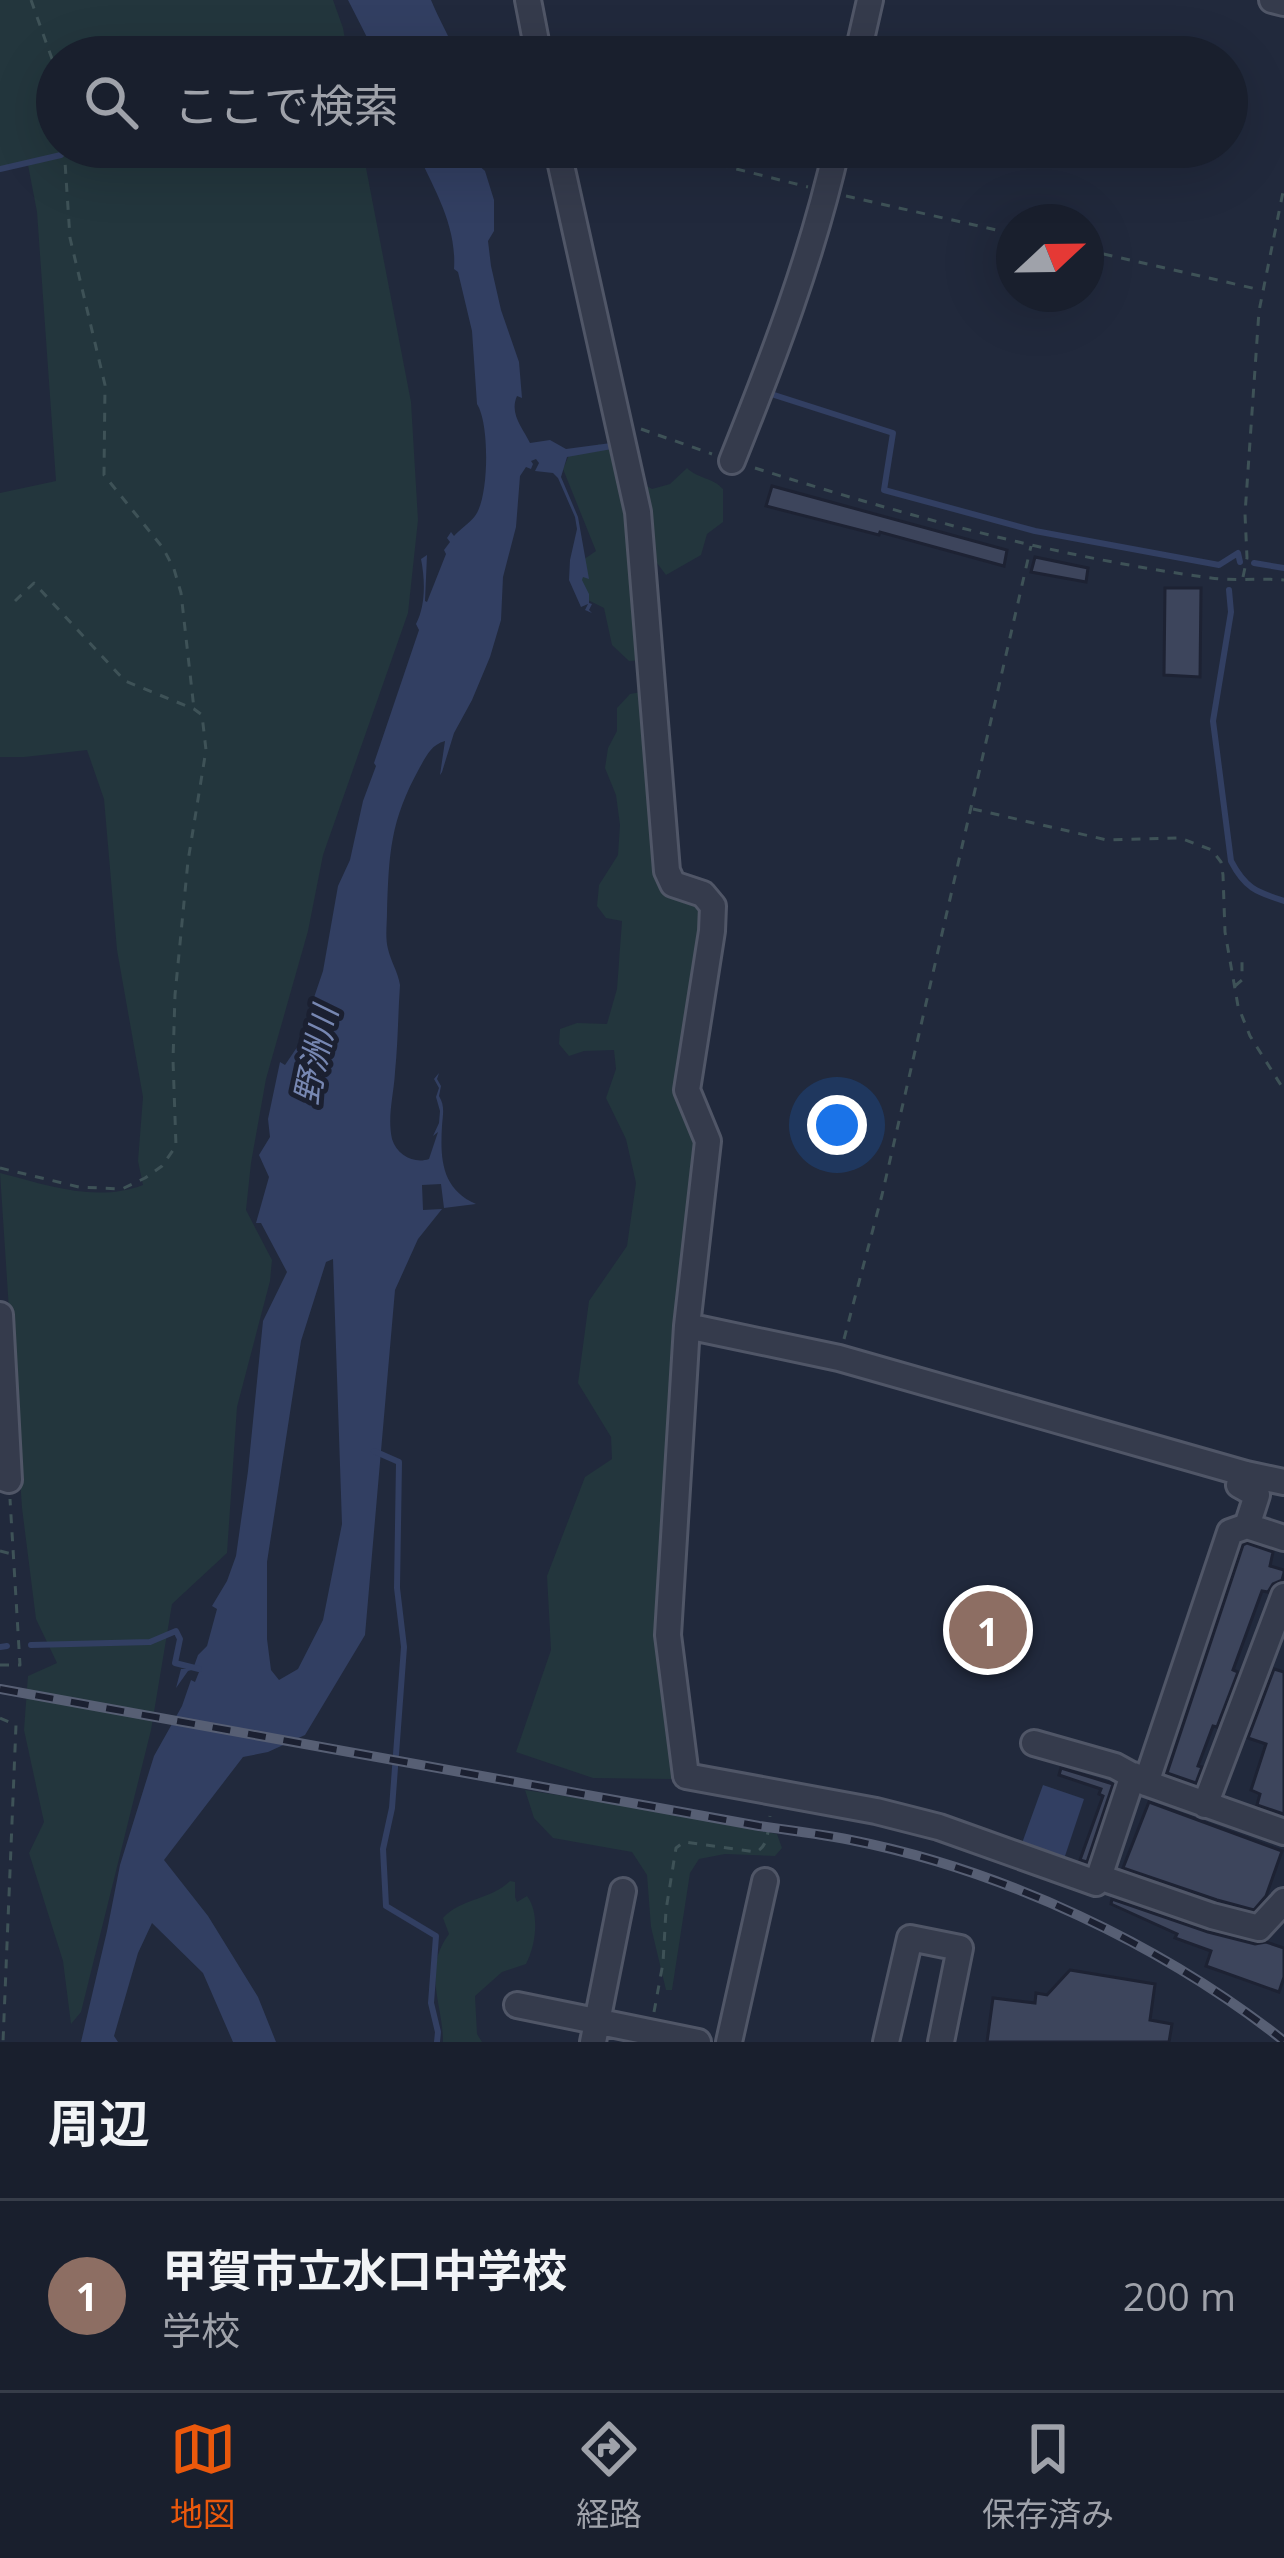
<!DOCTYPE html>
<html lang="ja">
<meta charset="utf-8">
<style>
:root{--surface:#191f2d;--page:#262c39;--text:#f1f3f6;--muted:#9fa2aa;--line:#373d49;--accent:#ea580c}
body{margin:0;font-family:"Open Sans","Noto Sans JP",sans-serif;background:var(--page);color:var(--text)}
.compass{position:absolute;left:996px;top:204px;width:108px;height:108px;border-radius:50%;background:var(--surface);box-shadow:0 12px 48px #0002;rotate:68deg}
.you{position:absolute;left:837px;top:1125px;width:42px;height:42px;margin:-30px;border:9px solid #fff;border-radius:50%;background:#1a73e8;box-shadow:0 0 0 18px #1a73e833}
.badge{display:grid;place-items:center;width:78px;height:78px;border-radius:50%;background:var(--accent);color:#fff;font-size:39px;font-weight:700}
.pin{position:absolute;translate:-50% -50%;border:6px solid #fff;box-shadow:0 3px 12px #0006}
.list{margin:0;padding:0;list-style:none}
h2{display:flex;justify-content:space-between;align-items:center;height:156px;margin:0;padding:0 48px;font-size:51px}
h2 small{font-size:39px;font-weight:400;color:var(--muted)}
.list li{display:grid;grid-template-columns:78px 1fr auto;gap:36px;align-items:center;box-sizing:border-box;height:192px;padding:0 48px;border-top:3px solid var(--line)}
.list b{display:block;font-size:45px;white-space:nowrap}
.list p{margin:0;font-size:39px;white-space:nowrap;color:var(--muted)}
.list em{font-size:39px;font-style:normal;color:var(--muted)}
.icon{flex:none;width:66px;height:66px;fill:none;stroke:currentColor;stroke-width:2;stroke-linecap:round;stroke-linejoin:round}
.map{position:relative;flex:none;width:1284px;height:2042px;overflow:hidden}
.search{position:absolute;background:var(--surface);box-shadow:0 12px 48px #0002;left:36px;right:36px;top:36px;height:132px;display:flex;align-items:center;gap:30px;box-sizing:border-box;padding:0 42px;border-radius:66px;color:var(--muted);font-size:45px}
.sheet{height:348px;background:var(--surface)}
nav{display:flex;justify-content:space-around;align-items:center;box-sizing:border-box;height:168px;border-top:3px solid var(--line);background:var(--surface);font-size:33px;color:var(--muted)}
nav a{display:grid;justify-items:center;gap:6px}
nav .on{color:var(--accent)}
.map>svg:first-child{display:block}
.green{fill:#23363d}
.water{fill:#323f62;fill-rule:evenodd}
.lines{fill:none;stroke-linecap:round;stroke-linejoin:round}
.stream{stroke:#323f62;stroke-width:6}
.building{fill:#3d455c;stroke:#1d2233;stroke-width:3}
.minor-casing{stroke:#505667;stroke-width:30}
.path{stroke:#3e5257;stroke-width:3;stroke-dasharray:9 9;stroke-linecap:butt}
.minor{stroke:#353b4c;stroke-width:24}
.rail-casing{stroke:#575f74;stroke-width:10}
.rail{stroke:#1b2031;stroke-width:6;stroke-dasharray:18;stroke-linecap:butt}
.labels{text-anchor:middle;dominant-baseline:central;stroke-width:10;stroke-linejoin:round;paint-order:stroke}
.water-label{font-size:33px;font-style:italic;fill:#7787b2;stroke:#1b2031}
</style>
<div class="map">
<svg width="1284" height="2042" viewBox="0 0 1284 2042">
<rect width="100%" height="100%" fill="#21293c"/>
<!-- green -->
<path class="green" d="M 0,0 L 333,0 L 343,28 L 348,57 L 57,57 L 57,147 L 362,147 L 411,402 L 418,520 L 408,613 L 323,855 L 308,931 L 266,1079 L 251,1163 L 246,1210 L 272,1260 L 270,1281 L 237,1407 L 227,1553 L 172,1604 L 151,1730 L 81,2012 L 71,2024 L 63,1961 L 29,1853 L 44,1822 L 24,1730 L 28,1676 L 57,1663 L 36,1619 L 22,1508 L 0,1173 C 48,1185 95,1203 143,1185 L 138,1161 L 143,1097 L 117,950 L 104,799 L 87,750 L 24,757 L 0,757 L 0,493 L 56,481 L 37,212 L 28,165 L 0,171 Z
M 599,444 L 623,456 L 629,476 L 652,489 L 670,484 L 687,468 C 698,479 712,477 723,489 L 723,522 L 707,534 L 701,555 L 666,575 L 657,563 L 649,562 L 648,660 L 629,661 L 612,645 L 604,608 L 586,599 L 577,564 L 596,551 L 563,469 L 570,453 L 589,451 Z
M 646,691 L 668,868 L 700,881 L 716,894 L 701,1057 L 674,1585 L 681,1676 L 671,1779 L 593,1778 L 516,1752 L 551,1650 L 547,1576 L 585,1477 L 612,1459 L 611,1437 L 578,1383 L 589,1301 L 627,1246 L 636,1183 L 626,1139 L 606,1098 L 616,1069 L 614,1050 L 584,1051 L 569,1056 L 559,1044 L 560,1029 L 577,1023 L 607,1024 L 617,989 L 622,921 L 606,918 L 597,906 L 599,885 L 618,855 L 620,825 L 616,795 L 605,768 L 608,748 L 617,731 L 617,708 L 630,694 Z
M 525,1790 L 643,1808 L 777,1834 L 782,1848 L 775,1856 L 725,1854 L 699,1859 L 690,1873 L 672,1990 L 666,1990 L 651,1927 L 647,1875 L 632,1852 L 553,1838 L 534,1818 Z
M 510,1881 L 515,1882 L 515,1897 L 517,1902 L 527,1896 C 540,1913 536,1945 526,1964 L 502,1972 L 475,1996 L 477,2034 L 482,2042 L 443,2042 C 443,2004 422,1970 449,1934 L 443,1918 C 461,1898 491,1900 510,1881 Z"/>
<!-- water -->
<path class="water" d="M 348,0 L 431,0 C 439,20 450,37 457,57 L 377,57 Z
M 415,147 L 469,147 L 476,163 L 485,171 L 494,200 L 494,231 L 488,241 L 491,266 L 501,310 L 519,362 L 522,398 L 517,396 C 509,414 523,428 530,443 L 550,440 L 566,449 L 611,443 L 612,449 L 567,457 L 561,477 L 578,517 L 589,579 L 583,577 L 582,580 L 589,594 L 589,603 L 592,604 L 589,610 L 592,613 L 585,610 L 588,604 L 581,607 L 569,580 L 570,560 L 577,529 L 575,517 L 558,478 L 553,473 L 535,471 L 539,463 L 536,459 L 531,461 L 533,464 L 531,469 L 526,467 L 520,476 L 516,527 L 503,577 L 501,620 L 490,657 L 472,700 L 454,733 L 442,772 L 440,775 L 445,741 C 431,745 427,755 420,767 C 390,821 389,853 387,912 C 387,924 385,938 388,949 C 391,962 398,972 400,985 C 398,1014 398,1043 395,1072 C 394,1094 387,1116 392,1139 C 397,1156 415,1164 429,1159 L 438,1132 L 433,1136 L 439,1123 L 440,1111 L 436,1097 L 439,1088 L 434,1079 L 439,1073 L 437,1079 L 441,1086 L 439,1096 C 445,1106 443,1113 442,1126 C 440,1160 442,1189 476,1204 L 444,1208 L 441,1184 L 422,1185 L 423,1210 L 442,1209 L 418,1239 L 395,1290 L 365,1635 L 305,1735 L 268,1752 L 243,1757 L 164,1860 L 208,1916 L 258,1997 L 276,2042 L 233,2042 L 203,1973 L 152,1923 L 138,1953 L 114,2036 L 118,2042 L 81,2042 L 107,1931 L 120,1865 L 154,1756 L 182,1706 L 191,1680 L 195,1682 L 199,1672 L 195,1669 L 188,1671 L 176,1688 L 181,1669 L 193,1669 L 198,1655 L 207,1646 L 217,1609 L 212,1606 L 227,1581 L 236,1556 L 248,1471 L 263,1321 L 287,1272 L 261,1223 L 256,1223 L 269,1177 L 259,1155 L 270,1137 L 268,1119 L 280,1062 L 285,1065 L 302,1040 L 306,1021 L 323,971 L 338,886 L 350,860 L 363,801 L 376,766 L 374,763 L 419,630 L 416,624 C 426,605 425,579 421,559 L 427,555 L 425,601 L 427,602 L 446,554 L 444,550 L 450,542 L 447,538 L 451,532 L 454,536 C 460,529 470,523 475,516 C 489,498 490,424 477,404 L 472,331 L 458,272 L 454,269 C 457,224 433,188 415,147 ZM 333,1259 L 342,1524 L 323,1620 L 298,1669 L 279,1680 L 271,1670 L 267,1639 L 267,1562 L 301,1341 L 326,1262 Z
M 1043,1785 L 1084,1799 L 1063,1862 L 1021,1846 Z"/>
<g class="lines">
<!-- stream -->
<path class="stream" d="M 74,152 L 94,147
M 0,169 L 61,155
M 767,396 L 768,393 L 893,433 L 884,490 L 1035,531 L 1219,565 L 1238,553 L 1240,562
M 1254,563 L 1284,568
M 1229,590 L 1231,612 L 1213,721 L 1231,861 C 1245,888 1256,892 1284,901
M 374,1451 L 399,1462 L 397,1588 L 404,1647 L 392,1808 L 383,1849 L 386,1906 L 436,1936 L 431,2003 L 438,2032 L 437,2042
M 31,1645 L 150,1642 L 176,1631 L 180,1639 L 175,1663 L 199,1669
M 0,1647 L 7,1646"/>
</g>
<!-- building -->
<path class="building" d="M 772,486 L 1007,550 L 1004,566 L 880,532 L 879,535 L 766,506 Z
M 1035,557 L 1088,568 L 1086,582 L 1031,572 Z
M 1165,588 L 1201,588 L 1200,677 L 1164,675 Z
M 1247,1543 L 1273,1552 L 1270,1566 L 1284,1570 L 1284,1573 L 1282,1580 L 1273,1584 L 1268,1592 L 1262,1591 L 1233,1670 L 1238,1672 L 1217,1727 L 1213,1726 L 1198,1766 L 1202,1767 L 1196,1783 L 1167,1773 L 1243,1545 Z
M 1274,1669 L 1284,1672 L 1284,1814 L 1257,1805 L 1260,1794 L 1251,1790 L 1266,1744 L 1248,1738 Z
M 1061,1768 L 1113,1784 L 1087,1862 L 1080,1860 L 1103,1796 L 1099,1794 L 1101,1789 L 1059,1775 Z
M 1149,1802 L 1282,1851 L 1266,1896 L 1254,1910 L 1217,1900 L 1123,1868 Z
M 1112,1899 L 1208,1932 L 1255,1944 L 1266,1942 L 1284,1948 L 1284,1977 L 1279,1992 L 1206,1966 L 1211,1951 L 1175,1938 L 1177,1934 L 1111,1904 Z
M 1070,1970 L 1155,1984 L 1150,2020 L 1172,2024 L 1169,2042 L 987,2042 L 993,1998 L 1035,2003 L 1036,1993 L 1047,1995 Z"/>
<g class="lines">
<defs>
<path id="minor" d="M 528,0 L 539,57
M 1272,0 L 1284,3
M 857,57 L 870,0
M 557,147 L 638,512 L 667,871 L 673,884 L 703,894 L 713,906 L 712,931 L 687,1090 L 708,1141 L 687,1326 L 668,1635 L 686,1776 L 876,1811 L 939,1827 L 1096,1883 L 1099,1877 L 1212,1916 L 1259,1928 L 1284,1901
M 732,461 C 773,359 813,254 837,147
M 0,1315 L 9,1480 L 0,1477
M 687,1326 L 839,1358 L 1246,1474 L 1284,1482
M 1239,1485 L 1257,1495 L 1247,1526
M 1034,1743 L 1115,1766 L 1146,1783 L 1284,1832
M 1146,1783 L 1230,1532 L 1247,1526 L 1284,1538
M 1205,1805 L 1284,1596
M 1099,1877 L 1133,1775
M 517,2005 L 698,2042
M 593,2042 L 623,1891
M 729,2042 L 765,1881
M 886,2042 L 910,1938 L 960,1948 L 941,2042"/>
</defs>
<!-- minor casing -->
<use href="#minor" class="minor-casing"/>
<!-- path -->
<path class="path" d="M 31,0 L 57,73
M 64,147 L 70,238 L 105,385 L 104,475 L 163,548 L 174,569 L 181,593 L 194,709
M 649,147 L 808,187
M 846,196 L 1014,234
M 1086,250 L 1261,290
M 641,429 L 712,454
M 755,468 C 904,515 1055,557 1211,578 C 1234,581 1260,578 1284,580
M 1243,577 L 1247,558 L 1245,514 L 1259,311 L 1284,187
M 973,809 L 1107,840 L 1180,838 L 1212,850 L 1221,862 L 1223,875 L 1225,932 L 1238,1006 L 1250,1036 L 1284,1090
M 1235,986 L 1242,980 L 1242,962
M 0,1168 L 79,1187 L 122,1189 L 145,1178 L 162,1166 L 176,1146 L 173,1060 L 175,995 L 188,861 L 206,750 L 202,715 L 194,709 L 125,681 L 34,583 L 15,601
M 844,1339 L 882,1195 L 1031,546
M 0,1551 L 12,1554
M 0,1665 L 20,1665 L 10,1499
M 0,1718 L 16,1725 L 3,2042
M 654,2012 L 663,1963 L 666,1910 L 676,1848 L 684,1842 L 756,1852 C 769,1846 768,1828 770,1816"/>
<!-- minor -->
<use href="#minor" class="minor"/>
<defs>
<path id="rail" d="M 0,1689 L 759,1826 C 789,1830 820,1834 851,1840 C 1003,1870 1163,1945 1284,2041"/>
</defs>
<!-- rail casing -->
<use href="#rail" class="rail-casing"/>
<!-- rail -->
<use href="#rail" class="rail"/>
</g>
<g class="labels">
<!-- water labels -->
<g class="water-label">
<text transform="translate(315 1055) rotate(-78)">野洲川</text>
</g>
</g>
</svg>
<svg class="compass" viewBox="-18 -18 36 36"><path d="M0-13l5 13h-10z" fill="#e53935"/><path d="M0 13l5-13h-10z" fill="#9fa2aa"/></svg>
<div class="you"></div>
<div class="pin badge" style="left:988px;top:1630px;background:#8d6e63">1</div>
<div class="search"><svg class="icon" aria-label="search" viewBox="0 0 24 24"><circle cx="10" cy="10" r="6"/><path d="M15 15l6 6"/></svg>ここで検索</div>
</div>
<section class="sheet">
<h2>周辺<small></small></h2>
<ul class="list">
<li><span class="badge" style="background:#8d6e63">1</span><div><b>甲賀市立水口中学校</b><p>学校</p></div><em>200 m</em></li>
</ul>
</section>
<nav>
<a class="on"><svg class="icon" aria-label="map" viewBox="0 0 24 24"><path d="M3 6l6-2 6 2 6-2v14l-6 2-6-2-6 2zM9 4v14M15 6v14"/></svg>地図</a>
<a><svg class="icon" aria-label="directions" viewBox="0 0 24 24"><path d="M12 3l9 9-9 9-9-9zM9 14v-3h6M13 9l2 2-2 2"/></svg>経路</a>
<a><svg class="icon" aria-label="saved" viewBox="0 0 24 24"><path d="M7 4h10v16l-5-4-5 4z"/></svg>保存済み</a>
</nav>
